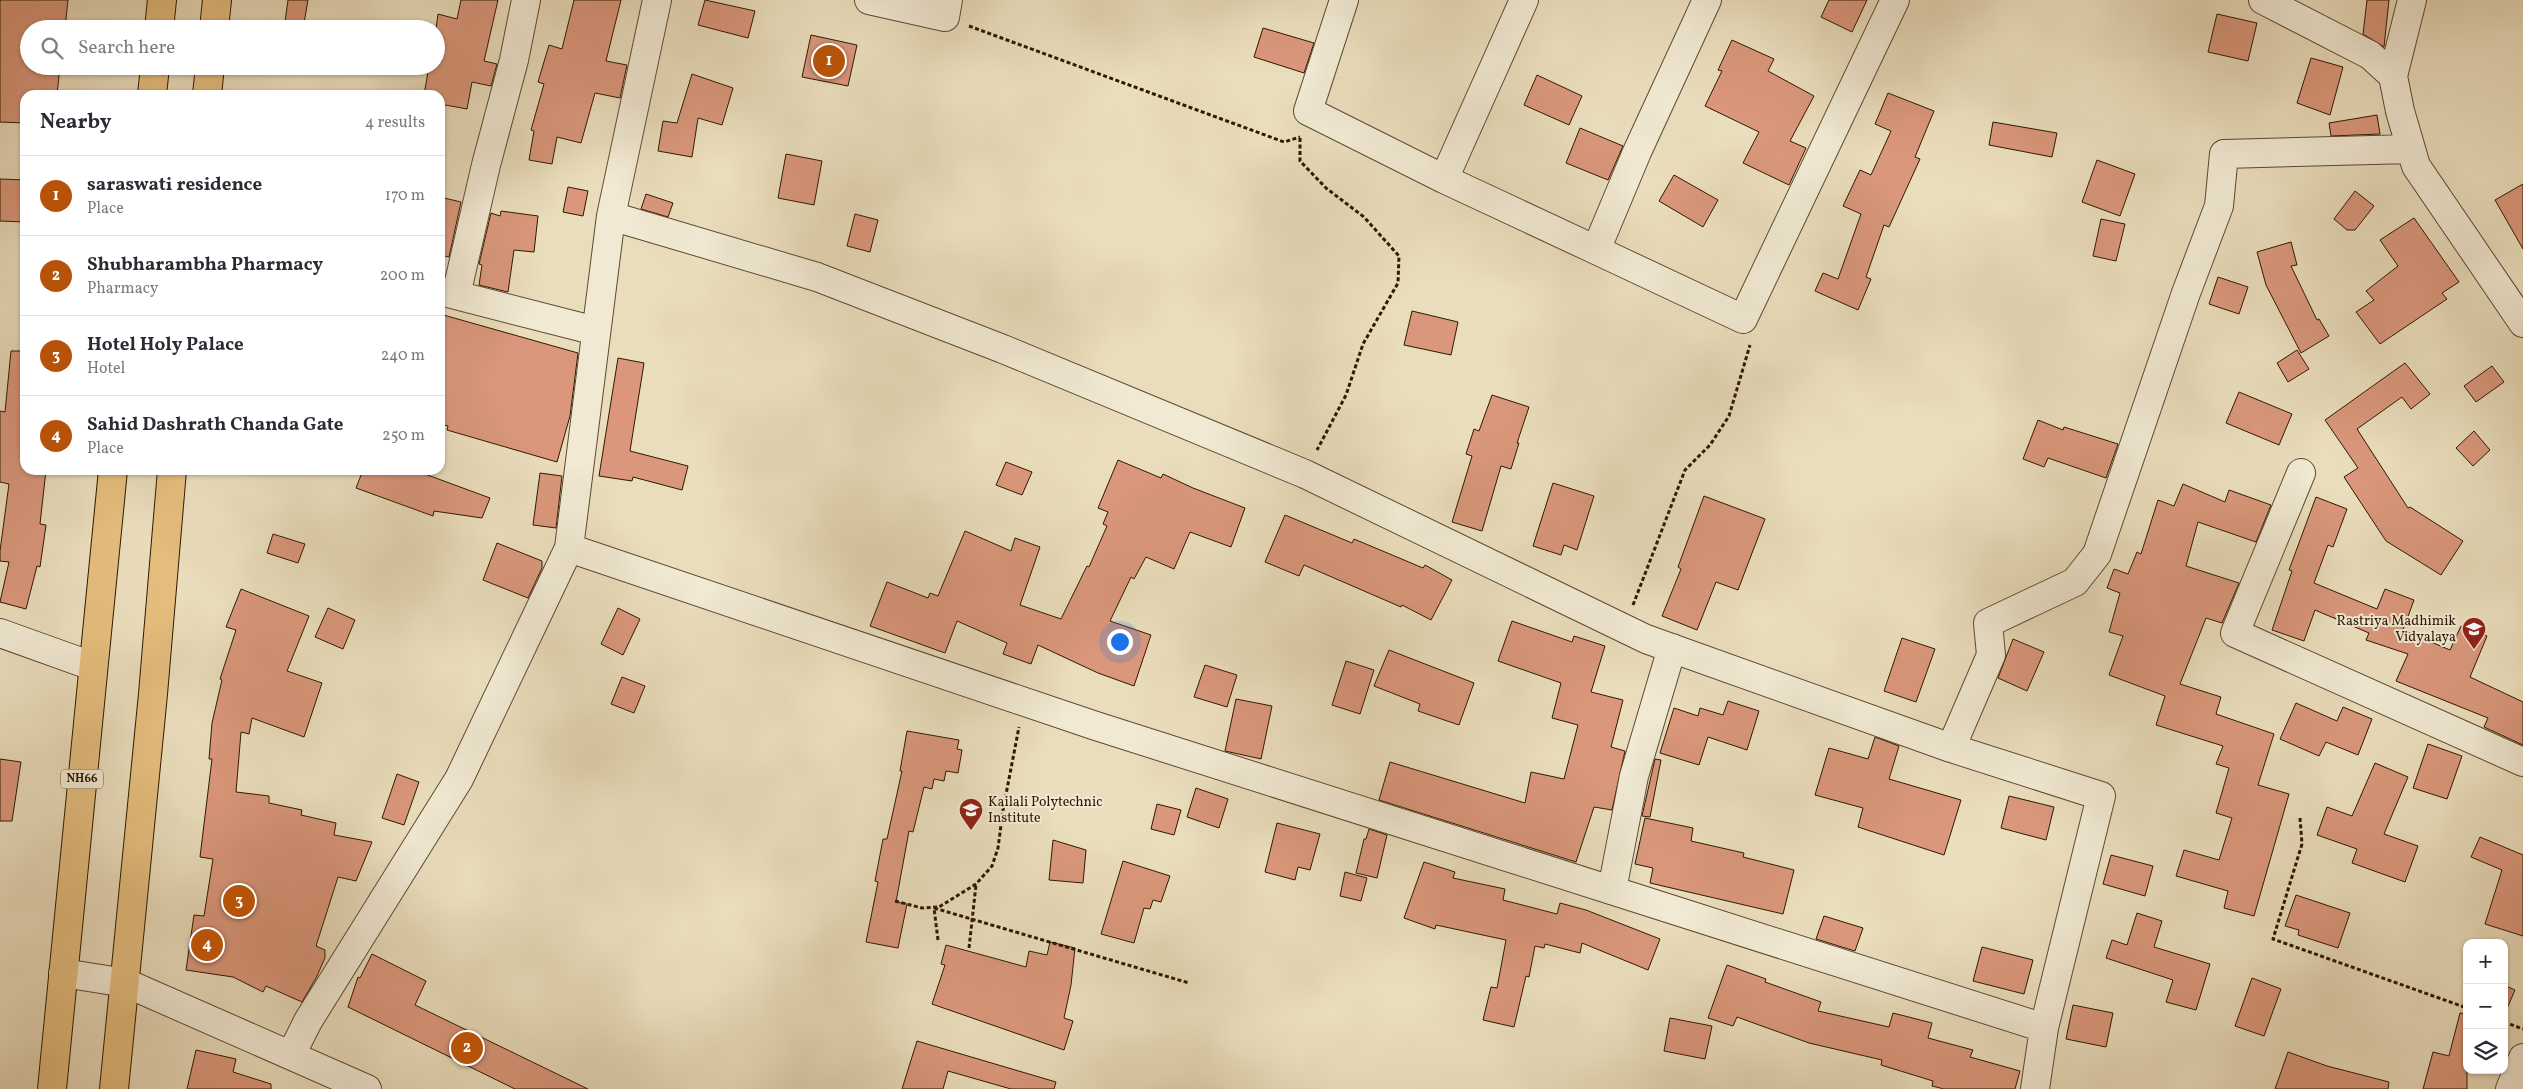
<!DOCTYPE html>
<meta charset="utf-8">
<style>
:root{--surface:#fff;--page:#f7f7f7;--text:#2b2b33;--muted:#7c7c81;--line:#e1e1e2;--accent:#b45309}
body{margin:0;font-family:Vollkorn,serif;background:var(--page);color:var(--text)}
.controls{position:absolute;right:15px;bottom:15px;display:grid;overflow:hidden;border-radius:10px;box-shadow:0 1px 4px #0004}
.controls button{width:45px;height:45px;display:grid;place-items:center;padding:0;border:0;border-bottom:1px solid var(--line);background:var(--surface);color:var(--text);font:25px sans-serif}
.you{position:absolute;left:1119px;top:641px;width:18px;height:18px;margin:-12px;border:4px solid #fff;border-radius:50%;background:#1a73e8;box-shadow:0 0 0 8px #1a73e833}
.badge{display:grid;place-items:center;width:32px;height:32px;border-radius:50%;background:var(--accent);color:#fff;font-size:16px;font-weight:700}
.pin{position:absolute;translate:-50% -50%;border:2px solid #fff;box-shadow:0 1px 5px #0006}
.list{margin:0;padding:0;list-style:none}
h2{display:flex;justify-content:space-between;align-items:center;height:65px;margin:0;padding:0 20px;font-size:21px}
h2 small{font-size:16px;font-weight:400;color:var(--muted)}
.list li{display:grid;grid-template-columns:32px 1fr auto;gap:15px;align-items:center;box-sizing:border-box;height:80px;padding:0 20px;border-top:1px solid var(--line)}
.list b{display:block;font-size:19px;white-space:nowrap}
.list p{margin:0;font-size:16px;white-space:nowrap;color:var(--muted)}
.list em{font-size:16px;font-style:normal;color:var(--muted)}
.icon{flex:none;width:28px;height:28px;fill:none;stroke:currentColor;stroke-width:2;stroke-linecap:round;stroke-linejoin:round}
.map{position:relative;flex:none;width:2523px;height:1089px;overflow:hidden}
.search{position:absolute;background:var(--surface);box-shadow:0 1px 4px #0004;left:20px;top:20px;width:425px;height:55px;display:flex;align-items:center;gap:12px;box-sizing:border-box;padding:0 18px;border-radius:28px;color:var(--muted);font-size:19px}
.panel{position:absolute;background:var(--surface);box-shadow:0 1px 4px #0004;left:20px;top:90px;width:425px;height:385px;border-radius:15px}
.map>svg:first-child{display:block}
.building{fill:#da977b;stroke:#2e1802}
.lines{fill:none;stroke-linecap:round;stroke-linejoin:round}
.minor-casing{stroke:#5d4930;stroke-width:30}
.highway-casing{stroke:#2e1802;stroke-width:30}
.path{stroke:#2e1802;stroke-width:3;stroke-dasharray:4 2.5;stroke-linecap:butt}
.minor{stroke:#f1e9d3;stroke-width:28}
.highway{stroke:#e5be7e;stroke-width:28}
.labels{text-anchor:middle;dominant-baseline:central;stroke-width:4;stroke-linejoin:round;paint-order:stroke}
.shield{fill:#f1e9d3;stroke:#685741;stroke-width:1}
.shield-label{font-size:12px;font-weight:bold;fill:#2e1802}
.poi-label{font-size:14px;fill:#2e1802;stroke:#f1e9d3;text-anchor:end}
</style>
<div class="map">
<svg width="2523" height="1089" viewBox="0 0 2523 1089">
<rect width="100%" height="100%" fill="#eaddbc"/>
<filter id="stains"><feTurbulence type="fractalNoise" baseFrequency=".004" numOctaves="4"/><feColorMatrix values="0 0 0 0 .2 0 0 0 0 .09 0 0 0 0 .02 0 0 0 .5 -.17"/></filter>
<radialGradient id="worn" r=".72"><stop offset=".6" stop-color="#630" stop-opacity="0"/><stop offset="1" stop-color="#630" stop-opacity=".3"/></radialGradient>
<!-- building -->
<path class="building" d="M 0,0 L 68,0 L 65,29 L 29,29 L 29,66 L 60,66 L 57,95 L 25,95 L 25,123 L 0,122 Z
M 288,0 L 308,0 L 304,23 L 316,25 L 315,29 L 284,29 Z
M 461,0 L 498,0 L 484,61 L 497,64 L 491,86 L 472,82 L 467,109 L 440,104 L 440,95 L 424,95 L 429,66 L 436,66 L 436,29 L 438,14 L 457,19 Z
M 574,0 L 621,0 L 606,61 L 627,65 L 620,98 L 595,93 L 581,143 L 557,137 L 552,164 L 529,160 L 534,131 L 531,130 L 544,84 L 538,82 L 549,45 L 562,49 Z
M 705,0 L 755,11 L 748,38 L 698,25 Z
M 1829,0 L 1867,0 L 1852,32 L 1821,17 Z
M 2367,0 L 2389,0 L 2384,47 L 2363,34 Z
M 2217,14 L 2257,23 L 2248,61 L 2208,52 Z
M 1263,28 L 1314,43 L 1304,73 L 1254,57 Z
M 811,35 L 857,45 L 848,86 L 802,77 Z
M 1732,40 L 1774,59 L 1768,71 L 1814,96 L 1790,141 L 1806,148 L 1789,185 L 1743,163 L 1759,132 L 1705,106 L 1722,71 L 1718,70 Z
M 2311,58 L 2343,67 L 2330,115 L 2297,103 Z
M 692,74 L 733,88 L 722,125 L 698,118 L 692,157 L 658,151 L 663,121 L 677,123 Z
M 1537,75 L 1582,96 L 1569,125 L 1524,105 Z
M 1888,93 L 1934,111 L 1915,157 L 1920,159 L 1889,227 L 1884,225 L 1866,277 L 1871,279 L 1858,310 L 1815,291 L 1823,273 L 1838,279 L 1861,214 L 1843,206 L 1860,170 L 1871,175 L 1891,131 L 1875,124 Z
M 2377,115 L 2380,134 L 2331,136 L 2329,123 Z
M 1993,122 L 2057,133 L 2052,157 L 1989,145 Z
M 1580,128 L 1623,146 L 1608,180 L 1566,163 Z
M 786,154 L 822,161 L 814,205 L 778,198 Z
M 2097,160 L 2135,174 L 2120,216 L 2082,202 Z
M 1674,175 L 1718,200 L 1703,227 L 1659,201 Z
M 0,179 L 25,180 L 25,222 L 0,221 Z
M 2523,184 L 2523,249 L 2495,200 Z
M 568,187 L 588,191 L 583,216 L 563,212 Z
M 2355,191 L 2374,206 L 2355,230 L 2347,230 L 2334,219 Z
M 646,194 L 673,203 L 668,217 L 641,209 Z
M 440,197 L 461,202 L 449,257 L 440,255 Z
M 501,211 L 538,216 L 534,252 L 514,250 L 508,292 L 479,285 L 482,265 L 479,264 L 491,213 L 500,216 Z
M 855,214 L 878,220 L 870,252 L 847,246 Z
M 2414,218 L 2459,282 L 2442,293 L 2447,299 L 2380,344 L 2356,312 L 2374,300 L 2366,291 L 2398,266 L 2380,240 Z
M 2101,219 L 2125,224 L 2116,261 L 2093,256 Z
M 2291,242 L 2297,265 L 2291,266 L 2317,320 L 2319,319 L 2329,336 L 2301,353 L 2266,285 L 2257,252 Z
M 2218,277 L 2248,287 L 2239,314 L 2209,304 Z
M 1412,311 L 1458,322 L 1451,355 L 1404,345 Z
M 440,314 L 578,353 L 570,416 L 557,462 L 447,430 L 448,426 L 440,424 Z
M 2297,350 L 2309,369 L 2288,382 L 2277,363 Z
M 11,351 L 25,351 L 25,470 L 46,470 L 40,524 L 46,525 L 40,567 L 37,566 L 26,609 L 0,602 L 9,562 L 0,561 L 0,551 L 9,484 L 0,482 L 0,411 L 5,412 Z
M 618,358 L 644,363 L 630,451 L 688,466 L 682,490 L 633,477 L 632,481 L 599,476 Z
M 2405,363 L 2430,394 L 2411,409 L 2402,397 L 2357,429 L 2408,508 L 2410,507 L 2463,541 L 2441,575 L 2386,541 L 2344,477 L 2358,468 L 2325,420 Z
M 2492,366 L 2504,382 L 2476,402 L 2464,386 Z
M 2239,392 L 2292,414 L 2279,445 L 2226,423 Z
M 1492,395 L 1529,407 L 1517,443 L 1519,443 L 1511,469 L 1501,466 L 1482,531 L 1452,522 L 1472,456 L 1466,454 L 1474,429 L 1479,431 Z
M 2038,420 L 2063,430 L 2064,427 L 2118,444 L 2106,478 L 2048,458 L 2044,467 L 2023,459 Z
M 2474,431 L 2490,450 L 2473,466 L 2456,448 Z
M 1118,460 L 1161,478 L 1163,474 L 1193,488 L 1245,508 L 1231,547 L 1190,532 L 1174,569 L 1146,557 L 1134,579 L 1131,577 L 1110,621 L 1151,635 L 1134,686 L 1098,673 L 1038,645 L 1031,664 L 1003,654 L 1007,643 L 957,621 L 945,653 L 870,626 L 887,582 L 928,598 L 930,593 L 938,596 L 965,531 L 1011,551 L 1015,538 L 1040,547 L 1020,605 L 1061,619 L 1087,566 L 1089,567 L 1107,526 L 1103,524 L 1108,512 L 1098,508 Z
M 1006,462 L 1032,472 L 1022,495 L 996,485 Z
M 363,470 L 414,470 L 490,498 L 482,518 L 434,511 L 433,516 L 356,488 Z
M 540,473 L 562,476 L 556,528 L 533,525 Z
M 1553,483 L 1594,496 L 1577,550 L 1564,545 L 1561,555 L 1533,546 Z
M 2183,484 L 2225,502 L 2229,490 L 2271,505 L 2256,542 L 2198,522 L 2186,566 L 2239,583 L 2222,623 L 2206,618 L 2180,684 L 2221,697 L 2216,714 L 2274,734 L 2258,785 L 2289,794 L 2254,916 L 2224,908 L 2228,891 L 2176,876 L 2184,850 L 2219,860 L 2232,818 L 2216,813 L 2229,768 L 2216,764 L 2223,746 L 2156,725 L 2165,696 L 2109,675 L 2123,636 L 2109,632 L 2120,593 L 2107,588 L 2114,569 L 2128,574 L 2137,552 L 2141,554 L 2158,500 L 2174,506 Z
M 1704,496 L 1765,519 L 1738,590 L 1716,582 L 1697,630 L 1662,616 L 1681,569 L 1678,567 Z
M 2316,497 L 2347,509 L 2333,547 L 2328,545 L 2314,583 L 2377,609 L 2385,589 L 2414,600 L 2403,630 L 2450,650 L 2461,626 L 2487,636 L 2470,677 L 2523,702 L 2523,745 L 2484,727 L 2488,718 L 2396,681 L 2408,654 L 2366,640 L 2369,633 L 2315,610 L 2304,641 L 2272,630 L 2292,571 L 2289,570 Z
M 1285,515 L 1352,543 L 1354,539 L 1423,568 L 1425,565 L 1452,580 L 1431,620 L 1402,605 L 1401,607 L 1304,565 L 1299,576 L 1265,562 Z
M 273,534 L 305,544 L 298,563 L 267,553 Z
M 497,543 L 542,561 L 542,568 L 528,598 L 483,580 Z
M 241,589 L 309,616 L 287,671 L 322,683 L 304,737 L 252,718 L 249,734 L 241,732 L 236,792 L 269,796 L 269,803 L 302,810 L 301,815 L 336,823 L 334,835 L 372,842 L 356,881 L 338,877 L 316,946 L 325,950 L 325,958 L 316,978 L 302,1002 L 266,986 L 263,992 L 233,977 L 186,970 L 194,915 L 204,916 L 213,859 L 200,857 L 212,759 L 209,759 L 212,723 L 222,680 L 220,679 L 236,630 L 226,627 Z
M 328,608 L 355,620 L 343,649 L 315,637 Z
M 618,608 L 640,619 L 623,655 L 601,644 Z
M 1512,621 L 1572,642 L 1574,636 L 1605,646 L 1591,692 L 1623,700 L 1611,747 L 1625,751 L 1612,810 L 1594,807 L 1576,862 L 1379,800 L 1390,762 L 1525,803 L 1531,772 L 1564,779 L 1578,725 L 1552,718 L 1561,683 L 1498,661 Z
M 1902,638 L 1935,649 L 1916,702 L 1884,691 Z
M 2013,639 L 2044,652 L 2027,691 L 1998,678 Z
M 1389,650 L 1474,683 L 1459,725 L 1418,711 L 1420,704 L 1374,686 Z
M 1346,661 L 1374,670 L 1360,714 L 1332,705 Z
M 1205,665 L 1237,675 L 1227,707 L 1194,697 Z
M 622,677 L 645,686 L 634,713 L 611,704 Z
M 1236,699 L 1272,706 L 1261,759 L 1225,751 Z
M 1728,701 L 1759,711 L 1747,750 L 1708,737 L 1699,765 L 1660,753 L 1674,708 L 1698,716 L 1700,708 L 1723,715 Z
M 2296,703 L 2337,721 L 2343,707 L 2372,719 L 2358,755 L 2326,742 L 2319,756 L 2280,739 Z
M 907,731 L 959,740 L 957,749 L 962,750 L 958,773 L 946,771 L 944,781 L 934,779 L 932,789 L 924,787 L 913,832 L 909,831 L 896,902 L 907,904 L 898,948 L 866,942 L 878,882 L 875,881 L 883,839 L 887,839 L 902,771 L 900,771 Z
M 1875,737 L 1899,746 L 1889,779 L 1961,800 L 1944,855 L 1858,827 L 1863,808 L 1815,795 L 1829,748 L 1868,759 Z
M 2428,744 L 2462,756 L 2447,799 L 2413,788 Z
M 0,759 L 21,762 L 12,821 L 0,821 Z
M 1655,759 L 1661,760 L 1650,817 L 1642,816 Z
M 2375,763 L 2408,777 L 2384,834 L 2418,846 L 2405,882 L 2352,863 L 2357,849 L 2317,835 L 2327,807 L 2352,816 Z
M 397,774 L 419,782 L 404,825 L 382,818 Z
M 1196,788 L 1228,799 L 1219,828 L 1187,817 Z
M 2009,796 L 2054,807 L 2046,840 L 2001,828 Z
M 1157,804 L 1181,810 L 1174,835 L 1151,829 Z
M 1645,818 L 1693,828 L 1691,841 L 1744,853 L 1743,857 L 1794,870 L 1783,914 L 1650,883 L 1653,868 L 1635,864 Z
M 1277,823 L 1320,834 L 1310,870 L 1298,867 L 1295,880 L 1265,872 Z
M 1369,829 L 1387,835 L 1377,878 L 1356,873 L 1364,839 L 1366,839 Z
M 2480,837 L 2523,855 L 2523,936 L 2485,924 L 2502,870 L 2471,857 Z
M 1053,840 L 1086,850 L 1083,883 L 1049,880 Z
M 2111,855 L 2153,866 L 2145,896 L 2103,884 Z
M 1123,861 L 1170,876 L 1161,902 L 1153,900 L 1150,909 L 1144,908 L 1134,943 L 1101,934 Z
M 1424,862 L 1455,872 L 1453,878 L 1505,889 L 1503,900 L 1557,914 L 1560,903 L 1586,910 L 1660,939 L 1648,970 L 1582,943 L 1580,953 L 1545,944 L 1544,948 L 1535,946 L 1529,977 L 1526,976 L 1514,1027 L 1483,1020 L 1491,987 L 1497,988 L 1506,940 L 1436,925 L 1435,929 L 1404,918 Z
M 1345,872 L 1367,878 L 1361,901 L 1340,896 Z
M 2296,895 L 2350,913 L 2338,948 L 2298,935 L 2299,930 L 2285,926 Z
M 2137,913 L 2162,921 L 2154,947 L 2210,964 L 2196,1010 L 2166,1002 L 2173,980 L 2106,958 L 2112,940 L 2127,945 Z
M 1824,916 L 1863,928 L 1855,951 L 1816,939 Z
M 1050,942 L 1075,948 L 1071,985 L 1064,1018 L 1073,1021 L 1064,1050 L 932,1004 L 945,965 L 941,964 L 946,945 L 1026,967 L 1029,951 L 1047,955 Z
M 1982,947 L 2033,960 L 2024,994 L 1973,981 Z
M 372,954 L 426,981 L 415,1005 L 588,1089 L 515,1089 L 348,1007 L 358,977 L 360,978 Z
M 1727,965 L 1766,979 L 1765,982 L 1821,1002 L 1818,1011 L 1889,1027 L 1893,1013 L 1932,1023 L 1928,1038 L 1973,1050 L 1970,1057 L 2020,1071 L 2015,1089 L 1944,1089 L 1932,1086 L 1933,1081 L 1881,1065 L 1882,1060 L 1809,1043 L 1737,1017 L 1733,1026 L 1708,1018 Z
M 2252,978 L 2281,989 L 2264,1036 L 2235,1026 Z
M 2504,985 L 2515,990 L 2505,1013 L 2504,1013 Z
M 2073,1005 L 2113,1013 L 2106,1047 L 2066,1039 Z
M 2460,1013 L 2467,1014 L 2467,1089 L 2423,1089 L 2433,1052 L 2449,1056 Z
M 1670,1018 L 1712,1026 L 1705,1059 L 1664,1051 Z
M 917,1041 L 1056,1082 L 1054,1089 L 1011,1089 L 948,1071 L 943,1089 L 902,1089 Z
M 196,1050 L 236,1059 L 233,1072 L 271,1084 L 271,1089 L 187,1089 Z
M 2288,1052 L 2327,1066 L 2389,1082 L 2388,1089 L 2275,1089 Z"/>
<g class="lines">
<defs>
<path id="minor" d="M 869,0 L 945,17 L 948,0
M 1344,0 L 1308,111 L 1444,179
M 1524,0 L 1444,179 L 1596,250 L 1637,152 L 1707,0
M 2263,0 L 2370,55 L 2393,76 L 2400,111 L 2416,166 L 2523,323
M 2393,76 L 2412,0
M 611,216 L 817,277 L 1003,349 L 1305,474 L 1646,639 L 1951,748 L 2101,796 L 2044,1028 L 2035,1089
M 1596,250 L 1743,319 L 1895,0
M 440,291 L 596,331
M 456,295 L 486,165 L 514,60 L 526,0
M 2301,473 L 2235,633 L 2523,762
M 569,548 L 1096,726 L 2044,1028
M 0,633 L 92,666
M 1951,748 L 1991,655 L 1988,623 L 2075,582 L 2097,554 L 2186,293 L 2219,206 L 2224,154 L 2411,149
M 1612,890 L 1634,776 L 1672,648
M 63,973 L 126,983 L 367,1089
M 291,1055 L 308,1021 L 459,779 L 569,548 L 611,216 L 657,0
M 2510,1089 L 2523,1058"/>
<path id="highway" d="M 159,29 L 162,0
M 214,29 L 217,0
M 152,95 L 155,66
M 207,95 L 210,66
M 52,1089 L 113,470
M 114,1089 L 153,694 L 172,470"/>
</defs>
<!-- minor casing -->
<use href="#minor" class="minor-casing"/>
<!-- highway casing -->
<use href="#highway" class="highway-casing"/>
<!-- path -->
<path class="path" d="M 969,26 L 1284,142 L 1300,137
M 1300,138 L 1300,161 L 1326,188 L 1364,217 L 1399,256 L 1398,283 L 1363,344 L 1346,395 L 1317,450
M 1633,605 L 1685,470 L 1710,445 L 1729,416 L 1750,345
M 2300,818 L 2302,844 L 2273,939 L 2467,1008
M 895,901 L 922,908 L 939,907 L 976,884 L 992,866 L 998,848 L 1003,810 L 1019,727
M 938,940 L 934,908 L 1189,983
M 969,948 L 976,885
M 2504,1022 L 2523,1029"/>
<!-- minor -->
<use href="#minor" class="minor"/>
<!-- highway -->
<use href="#highway" class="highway"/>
</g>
<!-- icons -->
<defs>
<symbol id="school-pin" viewBox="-11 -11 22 30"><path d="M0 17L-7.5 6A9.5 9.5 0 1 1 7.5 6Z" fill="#8f2418" stroke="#f1e9d3"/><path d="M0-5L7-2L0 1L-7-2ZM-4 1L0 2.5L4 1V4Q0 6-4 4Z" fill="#fff"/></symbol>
</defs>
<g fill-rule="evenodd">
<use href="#school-pin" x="2460" y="615" width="28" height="38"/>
<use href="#school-pin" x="957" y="796" width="28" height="38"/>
</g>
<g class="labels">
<!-- shield labels -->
<rect class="shield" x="61" y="769.5" width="42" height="19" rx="4"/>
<g class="shield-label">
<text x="82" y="779">NH66</text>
</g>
<!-- poi labels -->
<g class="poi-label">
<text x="2456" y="621">Rastriya Madhimik<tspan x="2456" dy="16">Vidyalaya</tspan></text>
<text x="988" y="802" text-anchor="start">Kailali Polytechnic<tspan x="988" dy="16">Institute</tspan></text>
</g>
</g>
<rect width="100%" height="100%" filter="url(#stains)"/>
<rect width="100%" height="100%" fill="url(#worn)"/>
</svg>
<div class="controls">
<button>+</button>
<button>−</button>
<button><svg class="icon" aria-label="layers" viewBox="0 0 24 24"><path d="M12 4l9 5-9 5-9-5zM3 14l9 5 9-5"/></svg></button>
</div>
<div class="you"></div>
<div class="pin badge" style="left:829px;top:61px">1</div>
<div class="pin badge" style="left:467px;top:1048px">2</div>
<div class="pin badge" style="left:239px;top:901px">3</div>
<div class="pin badge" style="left:207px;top:945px">4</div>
<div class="search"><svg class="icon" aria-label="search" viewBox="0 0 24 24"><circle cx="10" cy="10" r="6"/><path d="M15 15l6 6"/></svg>Search here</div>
<section class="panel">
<h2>Nearby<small>4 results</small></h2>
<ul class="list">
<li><span class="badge">1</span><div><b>saraswati residence</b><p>Place</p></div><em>170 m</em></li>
<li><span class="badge">2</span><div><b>Shubharambha Pharmacy</b><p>Pharmacy</p></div><em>200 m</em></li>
<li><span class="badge">3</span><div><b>Hotel Holy Palace</b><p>Hotel</p></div><em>240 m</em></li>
<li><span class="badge">4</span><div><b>Sahid Dashrath Chanda Gate</b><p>Place</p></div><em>250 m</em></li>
</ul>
</section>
</div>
